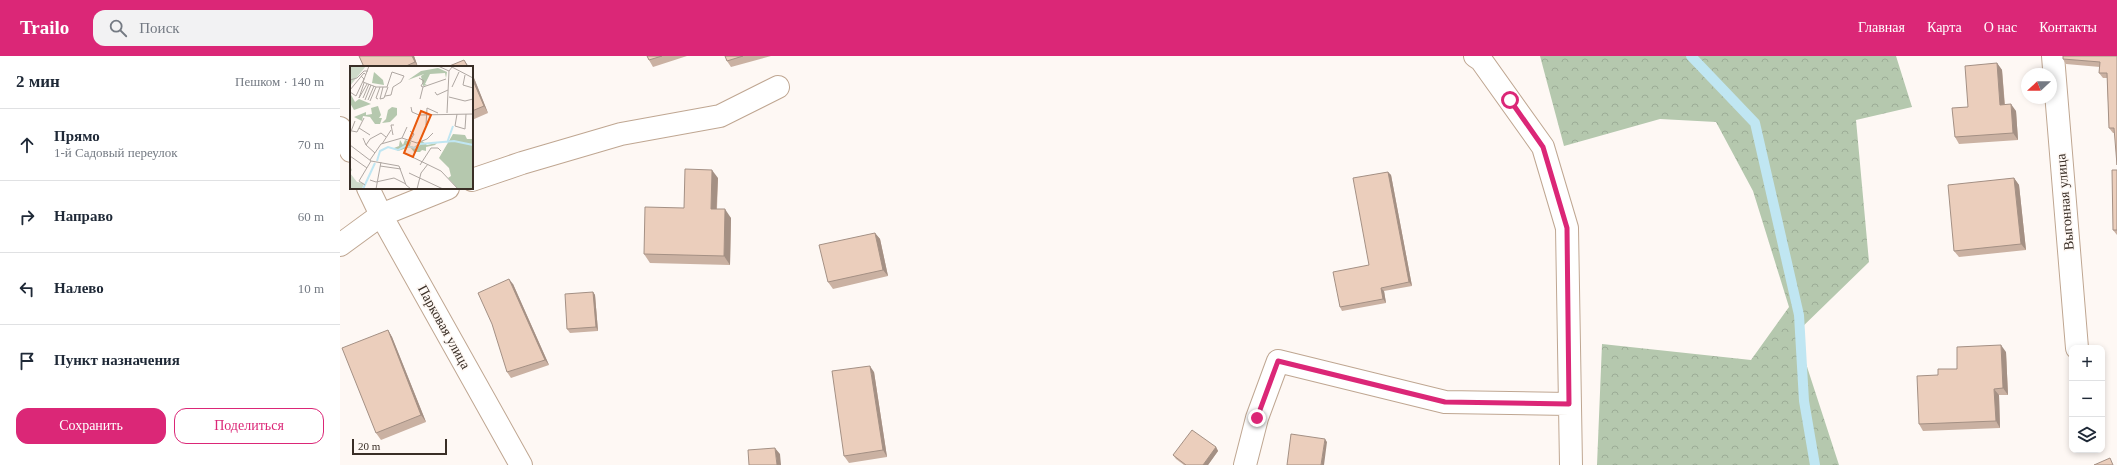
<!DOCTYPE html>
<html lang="ru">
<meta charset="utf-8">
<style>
:root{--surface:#fff;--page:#f2f2f3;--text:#1f2937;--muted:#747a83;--line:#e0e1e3;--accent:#db2777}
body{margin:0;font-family:"Times New Roman",serif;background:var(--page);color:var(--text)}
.controls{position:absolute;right:12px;bottom:12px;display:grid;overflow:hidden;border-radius:8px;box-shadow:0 2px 6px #0003}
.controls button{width:36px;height:36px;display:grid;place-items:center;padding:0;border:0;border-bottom:1px solid var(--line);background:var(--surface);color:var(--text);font:20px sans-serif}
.compass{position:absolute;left:1681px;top:12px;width:36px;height:36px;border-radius:50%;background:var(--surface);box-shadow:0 2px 6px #0003;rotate:248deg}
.scale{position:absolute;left:12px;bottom:10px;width:95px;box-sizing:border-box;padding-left:4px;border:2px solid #392e26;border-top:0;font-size:11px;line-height:14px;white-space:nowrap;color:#392e26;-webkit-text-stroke:3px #fef8f4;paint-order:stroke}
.stop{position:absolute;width:12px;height:12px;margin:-9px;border:3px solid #db2777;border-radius:50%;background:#fff}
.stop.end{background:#db2777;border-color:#fff;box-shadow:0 1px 4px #0008}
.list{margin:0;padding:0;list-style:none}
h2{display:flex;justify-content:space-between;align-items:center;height:52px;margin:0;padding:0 16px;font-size:17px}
h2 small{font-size:13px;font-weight:400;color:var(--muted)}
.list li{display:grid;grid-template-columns:26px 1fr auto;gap:12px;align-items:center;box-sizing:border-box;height:72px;padding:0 16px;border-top:1px solid var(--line)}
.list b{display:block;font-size:15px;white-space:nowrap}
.list p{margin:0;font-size:13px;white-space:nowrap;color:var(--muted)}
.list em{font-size:13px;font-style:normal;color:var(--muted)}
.actions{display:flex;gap:8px;padding:12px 16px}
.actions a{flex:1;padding:9px 0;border:1px solid var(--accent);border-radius:12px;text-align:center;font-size:14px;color:var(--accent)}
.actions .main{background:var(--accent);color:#fff}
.icon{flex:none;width:22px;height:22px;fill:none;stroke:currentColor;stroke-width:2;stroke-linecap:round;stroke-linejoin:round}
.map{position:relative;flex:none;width:1777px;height:409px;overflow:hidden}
header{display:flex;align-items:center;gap:24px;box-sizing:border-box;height:56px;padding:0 20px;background:var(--accent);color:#fff}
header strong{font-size:19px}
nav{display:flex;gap:22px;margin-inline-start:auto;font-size:14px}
.search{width:280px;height:36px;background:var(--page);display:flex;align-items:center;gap:10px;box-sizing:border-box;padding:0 14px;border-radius:12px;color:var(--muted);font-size:15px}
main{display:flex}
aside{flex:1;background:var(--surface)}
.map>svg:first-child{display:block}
.forest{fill:url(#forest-crowns)}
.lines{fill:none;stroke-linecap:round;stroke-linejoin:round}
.stream{stroke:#c0e6f2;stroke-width:10}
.minor-casing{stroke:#bfa691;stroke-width:24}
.minor{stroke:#fff;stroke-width:22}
.wall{fill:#cab1a2}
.shaded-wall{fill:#a49084}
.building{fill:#ebcebc;stroke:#a49084}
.route{stroke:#db2777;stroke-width:5}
.labels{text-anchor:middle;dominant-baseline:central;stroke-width:3;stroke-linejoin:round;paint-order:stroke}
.street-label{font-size:14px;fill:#392e26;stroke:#fef8f4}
.inset-river{fill:none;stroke:#c0e6f2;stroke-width:2}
.inset-road{fill:none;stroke:#afa7a2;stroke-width:1}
.view{fill:#e8590c;fill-opacity:0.15;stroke:#e8590c;stroke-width:2}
.inset-edge{fill:none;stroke:#392e26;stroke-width:2}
</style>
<header>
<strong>Trailo</strong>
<div class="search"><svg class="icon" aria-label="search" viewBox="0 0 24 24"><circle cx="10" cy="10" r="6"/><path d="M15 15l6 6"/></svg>Поиск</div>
<nav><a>Главная</a><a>Карта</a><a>О нас</a><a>Контакты</a></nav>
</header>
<main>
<aside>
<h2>2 мин<small>Пешком · 140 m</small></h2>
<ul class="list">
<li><svg class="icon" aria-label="ahead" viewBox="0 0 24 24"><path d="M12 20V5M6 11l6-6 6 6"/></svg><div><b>Прямо</b><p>1-й Садовый переулок</p></div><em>70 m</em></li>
<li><svg class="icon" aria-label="right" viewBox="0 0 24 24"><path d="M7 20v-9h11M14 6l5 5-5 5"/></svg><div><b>Направо</b></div><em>60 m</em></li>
<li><svg class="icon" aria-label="left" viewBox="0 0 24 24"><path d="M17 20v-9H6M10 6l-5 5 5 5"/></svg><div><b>Налево</b></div><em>10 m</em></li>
<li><svg class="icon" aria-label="arrive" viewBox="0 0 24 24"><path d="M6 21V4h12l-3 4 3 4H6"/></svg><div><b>Пункт назначения</b></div></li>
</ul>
<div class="actions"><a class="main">Сохранить</a><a>Поделиться</a></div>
</aside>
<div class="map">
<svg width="1777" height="409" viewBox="0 0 1777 409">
<defs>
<pattern id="forest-crowns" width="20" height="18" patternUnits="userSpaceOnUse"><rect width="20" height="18" fill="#b5c8ae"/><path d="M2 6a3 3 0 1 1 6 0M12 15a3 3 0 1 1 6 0" fill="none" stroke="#9cac96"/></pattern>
</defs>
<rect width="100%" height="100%" fill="#fef8f4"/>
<!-- forest -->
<path class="forest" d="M 1200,0 L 1556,0 L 1572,51 L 1516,64 L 1529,206 L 1456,277 L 1499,409 L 1257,409 L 1262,288 L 1411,304 L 1449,251 L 1413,135 L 1376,66 L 1320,63 L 1224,90 Z"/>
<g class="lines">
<!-- stream -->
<path class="stream" d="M 1351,0 L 1415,67 L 1459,259 L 1464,345 L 1475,409"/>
<defs>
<path id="minor" d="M 1135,0 L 1141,4 L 1203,91 L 1227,172 L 1231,409
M 1713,0 L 1737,292
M 0,72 L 11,95
M 132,124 L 182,107 L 281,78 L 380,60 L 438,31
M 28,132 L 41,159 L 181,409
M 0,189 L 41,159 L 108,132
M 905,409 L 917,362 L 938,305 L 1105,346 L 1229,348"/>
</defs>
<!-- minor casing -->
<use href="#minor" class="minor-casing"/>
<!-- minor -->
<use href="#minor" class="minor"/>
</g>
<!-- wall -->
<path class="wall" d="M 19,0 L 74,0 L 78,11 L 24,11 Z
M 307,0 L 347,0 L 313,11 L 309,4 Z
M 385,0 L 431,0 L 391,11 L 387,5 Z
M 1777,0 L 1774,77 L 1773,77 L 1769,72 L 1767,22 L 1763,22 L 1759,17 L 1760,11 L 1726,8 L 1723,3 Z
M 1657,7 L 1662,14 L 1665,49 L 1676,55 L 1678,84 L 1619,88 L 1615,81 L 1628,51 Z
M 132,17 L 148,57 L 132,64 Z
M 1777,114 L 1777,179 L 1773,174 Z
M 1048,116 L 1051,119 L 1072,230 L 1044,235 L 1046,247 L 1002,255 L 1000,251 L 1029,209 Z
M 378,122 L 377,153 L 391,162 L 390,209 L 310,207 L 304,198 L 344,152 Z
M 1674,122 L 1679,129 L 1686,194 L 1619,201 L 1614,195 Z
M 535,177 L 540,183 L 548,220 L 493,233 L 488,226 Z
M 173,228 L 209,309 L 171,322 L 167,316 Z
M 253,236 L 255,239 L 258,275 L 230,277 L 227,273 Z
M 48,274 L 52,281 L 86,366 L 41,384 L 36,377 Z
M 1666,296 L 1668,339 L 1659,339 L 1660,372 L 1583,375 L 1579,368 L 1598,319 Z
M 534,316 L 547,401 L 509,407 L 504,400 Z
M 876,391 L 878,395 L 868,409 L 844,409 L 836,403 L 833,399 Z"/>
<!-- shaded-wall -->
<path class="shaded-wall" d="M 72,0 L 74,0 L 78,11 L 75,6 Z
M 124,4 L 129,11 L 128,11 Z
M 1657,7 L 1662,14 L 1665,55 L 1660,49 Z
M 132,17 L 148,57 L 144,50 L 132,22 Z
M 1671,48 L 1676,55 L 1678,84 L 1673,77 Z
M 372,114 L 378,122 L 376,161 L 371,153 Z
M 1048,116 L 1051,119 L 1072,230 L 1069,226 Z
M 1674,122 L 1679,129 L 1686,194 L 1681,188 Z
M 385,153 L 391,162 L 390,209 L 384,200 Z
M 535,177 L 540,183 L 548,220 L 543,214 Z
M 169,223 L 173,228 L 209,309 L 205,304 Z
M 1041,232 L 1044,235 L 1046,247 L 1043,243 Z
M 253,236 L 255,239 L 258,275 L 256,271 Z
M 48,274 L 52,281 L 86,366 L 81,359 Z
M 1661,289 L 1666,296 L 1668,339 L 1663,332 Z
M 530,310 L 534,316 L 547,401 L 543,394 Z
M 1654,333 L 1659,339 L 1660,372 L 1656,365 Z
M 985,383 L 987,386 L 984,409 L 981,409 Z
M 876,391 L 878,395 L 868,409 L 863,409 Z
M 435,392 L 440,398 L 441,409 L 437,409 Z"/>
<!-- building -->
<path class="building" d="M 19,0 L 72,0 L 75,6 L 64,11 L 24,11 Z
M 307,0 L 322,0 L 309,4 Z
M 385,0 L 403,0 L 387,5 Z
M 1723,0 L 1777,0 L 1777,109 L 1774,72 L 1769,72 L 1767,17 L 1759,17 L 1760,6 L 1723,3 Z
M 124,4 L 128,11 L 107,11 Z
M 1657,7 L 1660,49 L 1671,48 L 1673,77 L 1615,81 L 1612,52 L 1628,51 L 1625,10 Z
M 132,22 L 144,50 L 132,55 Z
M 345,113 L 372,114 L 371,153 L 385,153 L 384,200 L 304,198 L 305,151 L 344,152 Z
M 1772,114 L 1777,114 L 1777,174 L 1773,174 Z
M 1048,116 L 1069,226 L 1041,232 L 1043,243 L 1000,251 L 993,216 L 1029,209 L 1013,122 Z
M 1674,122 L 1681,188 L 1614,195 L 1608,129 Z
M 535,177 L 543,214 L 488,226 L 479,189 Z
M 169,223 L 205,304 L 167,316 L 152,268 L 138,237 Z
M 253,236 L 256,271 L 227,273 L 225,238 Z
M 48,274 L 81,359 L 36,377 L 2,292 Z
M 1661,289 L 1663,332 L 1654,333 L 1656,365 L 1579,368 L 1577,320 L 1598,319 L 1598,313 L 1617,313 L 1617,291 Z
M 530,310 L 543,394 L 504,400 L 492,315 Z
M 852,374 L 876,391 L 863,409 L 846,409 L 833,399 Z
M 951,378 L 985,383 L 981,409 L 947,409 Z
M 435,392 L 437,409 L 409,409 L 408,394 Z
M 1770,402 L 1773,409 L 1754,409 Z"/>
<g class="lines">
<!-- route -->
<path class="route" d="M 917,362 L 938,305 L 1105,346 L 1229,348 L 1227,172 L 1203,91 L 1170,44"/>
</g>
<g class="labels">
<!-- street labels -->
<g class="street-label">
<text transform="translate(1725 146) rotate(-95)">Выгонная улица</text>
<text transform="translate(104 271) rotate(61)">Парковая улица</text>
</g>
</g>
<!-- overview -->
<g transform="translate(10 10)">
<rect width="123" height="123" fill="#fef8f4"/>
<path d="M 0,100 L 2,104 L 0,107 L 7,116 L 14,117 L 12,123 L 0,123 Z" fill="#cedac9"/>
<path d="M 88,2 L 97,6 L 96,12 L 95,7 L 80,8 L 75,18 L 77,19 L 73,20 L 71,10 L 74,8 L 58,14 L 71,5 ZM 24,6 L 33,14 L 34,19 L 22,17 ZM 0,27 L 5,36 L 9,33 L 21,38 L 4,44 L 0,37 ZM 28,40 L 31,49 L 29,52 L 32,52 L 30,58 L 25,58 L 20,51 L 13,50 L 12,55 L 4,51 L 16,46 L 16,49 L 22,48 L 21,42 ZM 42,41 L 47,42 L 47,49 L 40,56 L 32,57 L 36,53 L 38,44 ZM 103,68 L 115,69 L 117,73 L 123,73 L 123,123 L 108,123 L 98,112 L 101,110 L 99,102 L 89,92 ZM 50,74 L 53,79 L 55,74 L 61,76 L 60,80 L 64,81 L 72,75 L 77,79 L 87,77 L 85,79 L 76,81 L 76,85 L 72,84 L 70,86 L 64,86 L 60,81 L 48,85 L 44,82 L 49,80 Z" fill="#b5c8ae"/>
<path d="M 0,0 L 16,0 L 0,20 Z" fill="#cedac9"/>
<path class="inset-river" d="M 97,77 L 103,60M 27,95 L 30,85 L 38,81 L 48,84 L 55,80 L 65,82 L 70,78 L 104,75 L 123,79M 13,123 L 25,97"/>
<path class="inset-road" d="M 19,0 L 13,16 L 26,21 L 37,21 L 42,6 L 54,10 L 51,16 L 43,21 L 41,29 L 35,30M 88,0 L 99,5 L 102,1M 100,0 L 123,12M 115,9 L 113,19 L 123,22M 69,12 L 74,15 L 71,20 L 73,21 L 96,13M 0,14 L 7,12 L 14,5 L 18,5M 14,17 L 9,32 L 17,18M 33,21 L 30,33 L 34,32 L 38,21M 102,21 L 109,6M 0,24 L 14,7 L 16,9M 0,26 L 6,30 L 14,13 L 11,10M 85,26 L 87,29 L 98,24M 99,31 L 115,35 L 123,33M 13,32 L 19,18M 28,33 L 26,32 L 30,21M 70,33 L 73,21M 15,34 L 21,19M 18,34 L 24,20M 20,35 L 26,21M 61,41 L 62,46 L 69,49 L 123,48M 97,47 L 99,5M 107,48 L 105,60 L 115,63 L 116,48M 76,59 L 77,42 L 88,47M 9,62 L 20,69M 2,65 L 7,66 L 14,52M 60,65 L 64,68 L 60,75M 0,68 L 5,55M 43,69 L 41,59 L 44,59M 13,72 L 16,79 L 25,87M 52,72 L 57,61M 32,78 L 41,64M 0,79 L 21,95 L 49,100 L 56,119 L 61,123M 16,79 L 20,73 L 31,67 L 36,71M 54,87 L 91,105 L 108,123M 0,90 L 17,102M 20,94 L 31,78 L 52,72 L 67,77 L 77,73 L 83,67M 70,99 L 81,82 L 88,82 L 91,85M 30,100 L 51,103M 59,107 L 93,123M 20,114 L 26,116 L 44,112 L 56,118M 15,119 L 9,115 L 21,95M 26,123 L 31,96M 67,123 L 71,107 L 78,98"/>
<path class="view" d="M 71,45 L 81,49 L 63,91 L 54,87 Z"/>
<rect width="123" height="123" class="inset-edge"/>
</g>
</svg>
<div class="controls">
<button>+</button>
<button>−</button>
<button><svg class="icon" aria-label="layers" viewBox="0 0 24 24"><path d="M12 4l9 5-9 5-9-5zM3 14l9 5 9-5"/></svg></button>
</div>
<svg class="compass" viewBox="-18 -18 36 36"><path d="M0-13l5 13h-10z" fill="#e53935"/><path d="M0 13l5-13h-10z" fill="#747a83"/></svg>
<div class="scale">20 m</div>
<div class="stop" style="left:1170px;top:44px"></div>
<div class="stop end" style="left:917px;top:362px"></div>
</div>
</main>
